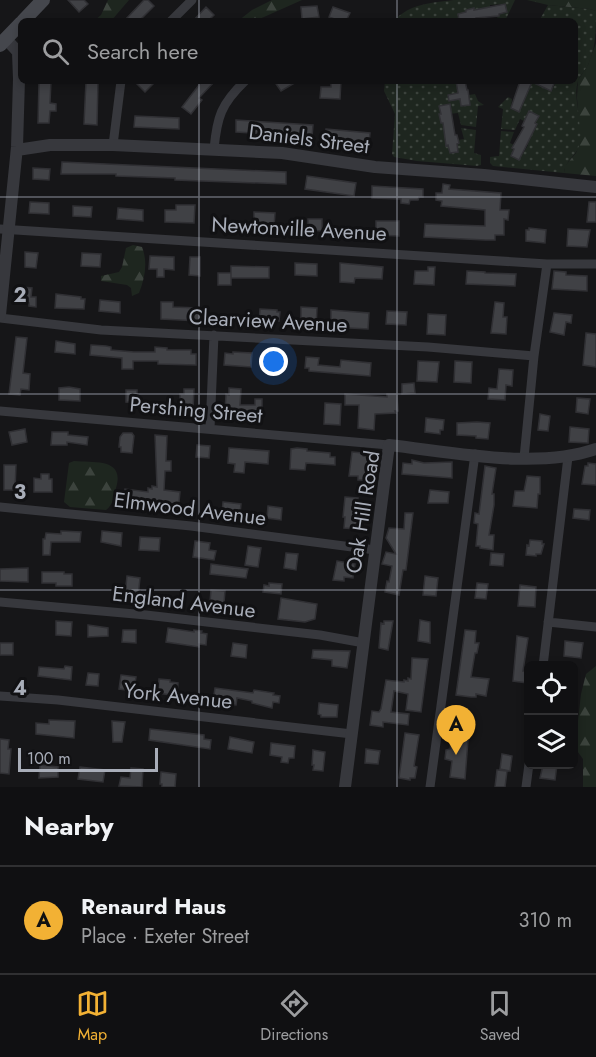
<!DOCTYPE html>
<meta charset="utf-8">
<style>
:root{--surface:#101012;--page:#19191b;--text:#f1f3f6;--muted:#9c9d9f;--line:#303032;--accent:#f2b134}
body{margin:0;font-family:Jost,sans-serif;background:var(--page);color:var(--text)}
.controls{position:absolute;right:18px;bottom:18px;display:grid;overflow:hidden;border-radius:9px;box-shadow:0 3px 9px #0003}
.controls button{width:54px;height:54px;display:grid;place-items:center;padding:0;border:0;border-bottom:2px solid var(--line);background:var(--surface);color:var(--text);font:30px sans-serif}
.scale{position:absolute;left:18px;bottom:15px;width:140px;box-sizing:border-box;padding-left:6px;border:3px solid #a8adb8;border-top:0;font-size:16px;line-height:21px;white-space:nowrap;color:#a8adb8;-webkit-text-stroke:4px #111113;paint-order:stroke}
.you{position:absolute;left:274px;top:362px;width:21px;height:21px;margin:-15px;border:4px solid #fff;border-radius:50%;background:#1a73e8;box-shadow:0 0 0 9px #1a73e833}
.badge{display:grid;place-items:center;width:39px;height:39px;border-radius:50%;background:var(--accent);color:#111;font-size:20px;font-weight:700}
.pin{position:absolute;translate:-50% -50px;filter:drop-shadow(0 2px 3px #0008)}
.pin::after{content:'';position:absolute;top:32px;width:21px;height:18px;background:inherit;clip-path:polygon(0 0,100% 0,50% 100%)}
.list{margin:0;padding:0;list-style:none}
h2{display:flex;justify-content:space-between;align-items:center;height:78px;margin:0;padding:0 24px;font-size:26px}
h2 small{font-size:20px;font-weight:400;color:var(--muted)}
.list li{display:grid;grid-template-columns:39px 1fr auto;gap:18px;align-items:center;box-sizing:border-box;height:108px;padding:0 24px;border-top:2px solid var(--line)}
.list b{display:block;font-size:22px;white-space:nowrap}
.list p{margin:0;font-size:20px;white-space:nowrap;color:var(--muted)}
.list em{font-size:20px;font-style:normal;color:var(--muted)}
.icon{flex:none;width:33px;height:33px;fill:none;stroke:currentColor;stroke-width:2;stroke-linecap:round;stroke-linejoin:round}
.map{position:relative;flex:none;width:596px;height:787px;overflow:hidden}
.search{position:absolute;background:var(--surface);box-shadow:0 3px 9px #0003;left:18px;right:18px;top:18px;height:66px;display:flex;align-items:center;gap:15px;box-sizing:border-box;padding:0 21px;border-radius:9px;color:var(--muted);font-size:22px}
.sheet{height:186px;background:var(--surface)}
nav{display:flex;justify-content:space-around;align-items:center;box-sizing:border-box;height:84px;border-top:2px solid var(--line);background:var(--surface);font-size:16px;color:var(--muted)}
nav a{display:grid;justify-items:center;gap:3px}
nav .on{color:var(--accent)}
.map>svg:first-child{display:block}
.green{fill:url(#green-dots)}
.forest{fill:url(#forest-firs)}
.building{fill:#404145;stroke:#303034;stroke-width:1.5}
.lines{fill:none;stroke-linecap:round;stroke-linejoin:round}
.minor{stroke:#37383d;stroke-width:9}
.tertiary{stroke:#37383d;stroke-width:12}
.secondary{stroke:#45474d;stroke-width:14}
.grid{fill:none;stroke:#a8adb8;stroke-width:1.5;stroke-opacity:0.55}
.labels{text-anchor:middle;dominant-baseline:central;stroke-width:6;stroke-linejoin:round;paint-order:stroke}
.street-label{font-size:21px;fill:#a8adb8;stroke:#111113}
.grid-label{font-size:20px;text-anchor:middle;font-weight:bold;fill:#a8adb8;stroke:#111113;stroke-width:6;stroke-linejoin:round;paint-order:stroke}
</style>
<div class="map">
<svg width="596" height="787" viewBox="0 0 596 787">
<defs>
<pattern id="green-dots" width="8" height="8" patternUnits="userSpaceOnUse" patternTransform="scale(1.5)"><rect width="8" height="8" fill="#1e261f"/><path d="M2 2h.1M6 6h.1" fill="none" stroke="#3c433d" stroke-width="1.8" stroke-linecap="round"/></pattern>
<pattern id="forest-firs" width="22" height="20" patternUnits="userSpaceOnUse" patternTransform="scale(1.5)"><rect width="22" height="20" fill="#1e261f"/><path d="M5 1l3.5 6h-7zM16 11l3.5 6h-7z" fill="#3c433d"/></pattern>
</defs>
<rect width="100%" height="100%" fill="#161618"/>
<!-- green -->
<path class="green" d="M 454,0 L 515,0 L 505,21 L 498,21 L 497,16 L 499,16 L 505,4 L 490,5 L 490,7 L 474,10 L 473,8 L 466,10 L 466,12 L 458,14 L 459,21 L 394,21 C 410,3 432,3 454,0 Z
M 548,5 L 590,9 L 596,11 C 596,30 596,48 588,65 C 585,71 580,75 578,81 C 572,100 584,121 581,141 C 579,154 565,160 564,173 L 493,166 L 490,163 L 490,157 L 499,156 L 501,131 L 514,132 L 510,143 L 514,145 L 511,156 L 519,160 L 528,145 L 526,144 L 537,125 L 535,123 L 539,116 L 531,112 L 524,121 L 520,119 L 515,130 L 501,129 L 503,109 L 498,107 L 508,97 L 512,99 L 511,108 L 519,112 L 532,81 L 551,91 L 557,81 L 575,81 L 575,21 L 539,21 Z
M 385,81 L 456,81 L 462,106 L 470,105 L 469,95 L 475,94 L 478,101 L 484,105 L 478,106 L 476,127 L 461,125 L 458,113 L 439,115 L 441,123 L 443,123 L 446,145 L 448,145 L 450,153 L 458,151 L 458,140 L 464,139 L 461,128 L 476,130 L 474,153 L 481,155 L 481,165 L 477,166 L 417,161 L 394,157 L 392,154 L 395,114 L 384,91 Z"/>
<!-- forest -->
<path class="forest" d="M 108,0 L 129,0 L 111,21 L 94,21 L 101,15 Z
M 272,0 L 302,0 L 255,21 L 238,21 L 252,10 Z
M 527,0 L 596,0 L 596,11 L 590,9 L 548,5 Z
M 596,43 L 596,176 L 564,173 L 565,166 L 576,153 L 581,141 L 577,98 L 578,80 L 588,65 Z
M 133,245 L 142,247 C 148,262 145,278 139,293 L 132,296 L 131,288 L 127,285 L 101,281 L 101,276 L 119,272 L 122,267 L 126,248 Z
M 74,461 C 95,463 125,458 116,488 C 114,496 113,505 106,510 L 70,507 L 64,502 L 69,463 Z
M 596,666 L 596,787 L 583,787 L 583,759 L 575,748 L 581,694 L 586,674 Z"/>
<!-- building -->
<path class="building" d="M 68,0 L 84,0 L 88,4 L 79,12 Z
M 144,0 L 148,0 L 154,6 L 139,21 L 124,21 Z
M 505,4 L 507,12 L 499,14 L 499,16 L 476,18 L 476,21 L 459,21 L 458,14 L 466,12 L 466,10 L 474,8 L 474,10 Z
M 317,6 L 319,17 L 302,19 L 301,7 Z
M 206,7 L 214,15 L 208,21 L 193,21 Z
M 333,7 L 350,13 L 346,21 L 340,21 L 329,17 Z
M 39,81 L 51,81 L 50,103 L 56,104 L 56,111 L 50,111 L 49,123 L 38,123 Z
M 86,81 L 98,81 L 97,125 L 84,124 Z
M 134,81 L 156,81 L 145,92 Z
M 202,81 L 215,81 L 199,98 L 202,100 L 191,114 L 182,107 Z
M 274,81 L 298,81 L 281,91 Z
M 331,81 L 341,81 L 340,99 L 320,98 L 321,87 L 331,87 Z
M 456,81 L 465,81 L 467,90 L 468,90 L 470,105 L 461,106 L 460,99 L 449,101 L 448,95 L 458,93 Z
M 520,81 L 555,81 L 551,91 L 532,82 L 519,112 L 511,108 Z
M 450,104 L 455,135 L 457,135 L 459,143 L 457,144 L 458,152 L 450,153 L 448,145 L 446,146 L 443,123 L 441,123 L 439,114 L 441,114 L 439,106 Z
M 529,111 L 539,116 L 535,123 L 537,124 L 519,160 L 511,156 L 514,149 L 512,148 L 524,127 L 522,126 Z
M 135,116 L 179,118 L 179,129 L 134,127 Z
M 236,120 L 313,125 L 312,137 L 236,132 Z
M 326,129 L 370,133 L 369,144 L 325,141 Z
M 62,162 L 286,172 L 286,184 L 175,180 L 175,178 L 116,176 L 116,174 L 61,174 Z
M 33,168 L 50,169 L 49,180 L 33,179 Z
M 307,176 L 356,183 L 354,196 L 305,189 Z
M 443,184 L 450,185 L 449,189 L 501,193 L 500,210 L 509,210 L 508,220 L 504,219 L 504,235 L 495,235 L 495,240 L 485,240 L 424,237 L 425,224 L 485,226 L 485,210 L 441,206 L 442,201 L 436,200 L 436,193 L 442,193 Z
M 372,186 L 423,189 L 423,197 L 419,197 L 418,200 L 410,200 L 409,204 L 401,203 L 401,199 L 372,198 Z
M 30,202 L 49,203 L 49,214 L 29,213 Z
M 589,202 L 596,202 L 596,222 L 587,222 Z
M 176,205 L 195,205 L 194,223 L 165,222 L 165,210 L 176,210 Z
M 73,206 L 92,207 L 91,217 L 73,216 Z
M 118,208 L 143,210 L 143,221 L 117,219 Z
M 254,212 L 275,213 L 274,228 L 254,225 Z
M 308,219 L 322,219 L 322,231 L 308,230 Z
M 376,221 L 399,221 L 399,236 L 376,235 Z
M 529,228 L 546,230 L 545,243 L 526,241 L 526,230 L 529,230 Z
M 568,229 L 590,230 L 587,247 L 567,246 Z
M 25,252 L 38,253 L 36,268 L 25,267 Z
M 82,253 L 101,254 L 100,267 L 81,266 Z
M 150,256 L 174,257 L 174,270 L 164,269 L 164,277 L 157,277 L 157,269 L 149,269 Z
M 190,257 L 200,257 L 200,276 L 189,275 Z
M 295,263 L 317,264 L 317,276 L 295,275 Z
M 340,263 L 383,267 L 382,279 L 355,278 L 354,283 L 340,282 Z
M 231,266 L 269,267 L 269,278 L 231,278 Z
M 428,267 L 435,267 L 434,285 L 414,284 L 415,271 L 428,271 Z
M 467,271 L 485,272 L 485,273 L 516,274 L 515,286 L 466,284 Z
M 554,271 L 566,272 L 566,275 L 587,276 L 587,291 L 552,289 Z
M 218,273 L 231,273 L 231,285 L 218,285 Z
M 21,287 L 32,288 L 31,297 L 36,297 L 36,307 L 29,306 L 29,303 L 19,302 Z
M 56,294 L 81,297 L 81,299 L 85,299 L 84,309 L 55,308 Z
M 100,300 L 120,302 L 120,313 L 99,311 Z
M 161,302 L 173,302 L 173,307 L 199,308 L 199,321 L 161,319 Z
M 495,302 L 504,303 L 503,317 L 507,317 L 506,334 L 491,333 Z
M 301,307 L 317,308 L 316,328 L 301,327 Z
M 260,309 L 277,310 L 277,312 L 280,312 L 279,321 L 276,320 L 276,323 L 259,322 Z
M 331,310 L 369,313 L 368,329 L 331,327 Z
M 387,311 L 407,312 L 406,325 L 386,324 Z
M 554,313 L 572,315 L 571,323 L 566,322 L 564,335 L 550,332 Z
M 428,314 L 446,315 L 445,335 L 427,334 Z
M 586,333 L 596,334 L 596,367 L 583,365 Z
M 16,337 L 27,338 L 23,373 L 30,374 L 29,390 L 21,389 L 20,395 L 9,394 Z
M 56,341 L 75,344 L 75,354 L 55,352 Z
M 91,345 L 106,346 L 111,347 L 111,350 L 134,352 L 155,352 L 155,347 L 167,348 L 167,350 L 191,350 L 191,354 L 196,354 L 196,365 L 158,364 L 158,361 L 133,361 L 133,369 L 122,369 L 122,358 L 90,355 Z
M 233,352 L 252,353 L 251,367 L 224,365 L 225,353 L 233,354 Z
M 271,355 L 285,355 L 285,369 L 273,369 L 273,367 L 271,367 Z
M 306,357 L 319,358 L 318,365 L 340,367 L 341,360 L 371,363 L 370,376 L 309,371 L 309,368 L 305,368 Z
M 418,361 L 439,362 L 437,382 L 417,381 Z
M 455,361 L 472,362 L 471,383 L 454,382 Z
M 499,369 L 513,370 L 512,386 L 506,385 L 505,400 L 488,399 L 489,388 L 497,389 Z
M 414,383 L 415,393 L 402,394 L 402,384 Z
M 69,387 L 80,389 L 80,401 L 59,400 L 59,388 Z
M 229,388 L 241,389 L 240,405 L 255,405 L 255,399 L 262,399 L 262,420 L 248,420 L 248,414 L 225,412 L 226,394 L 229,395 Z
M 184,389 L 194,389 L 193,410 L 180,410 L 180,394 L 184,394 Z
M 126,390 L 137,390 L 137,403 L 126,402 Z
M 345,394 L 387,397 L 387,394 L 397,394 L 398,411 L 395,411 L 396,413 L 375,414 L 374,430 L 358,428 L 359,405 L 345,405 Z
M 577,398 L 590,399 L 588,414 L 576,412 Z
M 325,403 L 341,404 L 340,425 L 324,424 Z
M 540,414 L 550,416 L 548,431 L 538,430 Z
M 426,418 L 444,420 L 443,430 L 440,430 L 440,434 L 425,432 Z
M 477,422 L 490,423 L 488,439 L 476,438 L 476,436 L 457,435 L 457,423 Z
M 570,427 L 589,429 L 588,443 L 569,442 Z
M 25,429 L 27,442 L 12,445 L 9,432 Z
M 52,432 L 68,432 L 68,435 L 88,437 L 87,445 L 67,442 L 67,445 L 51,445 Z
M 123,433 L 132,433 L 134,436 L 132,453 L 121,452 L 121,447 L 119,447 L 120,437 Z
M 155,435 L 167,436 L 166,461 L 171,461 L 171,471 L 165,471 L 164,490 L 180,492 L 178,512 L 124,505 L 125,489 L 148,492 L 148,488 L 152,489 L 152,486 L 157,487 Z
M 197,445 L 210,446 L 209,458 L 196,457 Z
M 229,448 L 269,451 L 268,464 L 245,462 L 244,473 L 234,472 L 235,464 L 228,463 Z
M 297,448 L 307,449 L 307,451 L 330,453 L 330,457 L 335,457 L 335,465 L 306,463 L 305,470 L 290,469 L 291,449 Z
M 352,452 L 363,453 L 363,456 L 368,457 L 367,480 L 358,480 L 358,476 L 349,476 Z
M 412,460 L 424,463 L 452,462 L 452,478 L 402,474 L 403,463 L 412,464 Z
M 588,463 L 596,464 L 596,485 L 582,484 L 585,466 L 588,466 Z
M 4,465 L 16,465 L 15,490 L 4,490 Z
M 485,466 L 496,468 L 492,494 L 494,494 L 494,505 L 489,535 L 494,535 L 493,550 L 480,548 L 480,546 L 476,546 L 478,524 L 474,523 L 475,513 L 479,514 Z
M 41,474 L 49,474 L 49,479 L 52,479 L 52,492 L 34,492 L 34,478 L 41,479 Z
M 527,476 L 540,477 L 540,494 L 538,494 L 537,508 L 513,506 L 515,491 L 524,491 Z
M 430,490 L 449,492 L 448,503 L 428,503 Z
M 345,497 L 358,498 L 356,514 L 360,515 L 359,524 L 356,524 L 356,529 L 344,528 L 345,517 L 343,517 Z
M 223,502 L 241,504 L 240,514 L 235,513 L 234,517 L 222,514 Z
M 268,506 L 282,508 L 281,520 L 267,518 Z
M 574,509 L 590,510 L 589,520 L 573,518 Z
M 405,513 L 413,513 L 406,570 L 403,570 L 399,595 L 385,592 L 387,581 L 389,582 L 392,566 L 382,564 L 386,552 L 396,554 L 386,538 L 389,528 L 404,529 Z
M 61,531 L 81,532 L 80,542 L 51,542 L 50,555 L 43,555 L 43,539 L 45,539 L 46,533 L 61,534 Z
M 102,531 L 122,533 L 121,546 L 101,542 Z
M 140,537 L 160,538 L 159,551 L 139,550 Z
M 530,540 L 542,541 L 542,544 L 544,544 L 541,554 L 536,554 L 536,556 L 526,555 L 527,545 L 529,546 Z
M 195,541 L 210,543 L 209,550 L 216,551 L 214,560 L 193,557 Z
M 248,546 L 261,548 L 258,567 L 245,565 Z
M 286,553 L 298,554 L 296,570 L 284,568 Z
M 491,553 L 504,554 L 503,566 L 490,565 Z
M 337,561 L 355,564 L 353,578 L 344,577 L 344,581 L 333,580 Z
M 211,564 L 248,569 L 246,578 L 210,574 Z
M 28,568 L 28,582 L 0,581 L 0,569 Z
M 42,572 L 64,572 L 64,574 L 72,574 L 72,586 L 56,586 L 56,583 L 42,583 Z
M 127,576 L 140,578 L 138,597 L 125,595 Z
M 425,576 L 438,578 L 436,596 L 423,595 Z
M 269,583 L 282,584 L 281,594 L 263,592 L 264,585 L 269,586 Z
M 477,583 L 488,584 L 486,599 L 475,598 Z
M 520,585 L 536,587 L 535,607 L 518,606 Z
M 211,590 L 225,591 L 224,603 L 210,602 Z
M 281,598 L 317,604 L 315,619 L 305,622 L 278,619 Z
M 420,620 L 430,622 L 430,643 L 418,641 Z
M 56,621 L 72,622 L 71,636 L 56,635 Z
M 384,621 L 393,621 L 388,650 L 379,648 L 381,623 L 384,624 Z
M 88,625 L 108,628 L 108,636 L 88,637 Z
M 168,628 L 194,632 L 194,630 L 202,631 L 201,633 L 207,634 L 206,645 L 199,644 L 199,647 L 166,642 Z
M 123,630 L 136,630 L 136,643 L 122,642 Z
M 465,630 L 476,631 L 475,643 L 479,643 L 477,653 L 475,653 L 471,677 L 489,679 L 486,696 L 476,694 L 476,697 L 471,697 L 456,695 Z
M 517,636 L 528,638 L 523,671 L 528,671 L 527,683 L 513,681 Z
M 565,641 L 583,643 L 581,658 L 564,656 Z
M 0,643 L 13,643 L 13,655 L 0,655 Z
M 233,643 L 247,645 L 246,658 L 231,656 Z
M 313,650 L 350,651 L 347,668 L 332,666 L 332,660 L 312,658 Z
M 412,658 L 428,659 L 421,712 L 406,710 L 408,694 L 394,691 L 391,712 L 409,714 L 408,725 L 383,722 L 383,727 L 370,725 L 372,711 L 379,712 L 381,709 L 386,680 L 404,682 L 404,680 L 408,681 L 408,678 L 411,679 Z
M 65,666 L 72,667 L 71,680 L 38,676 L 39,667 L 64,669 Z
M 88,673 L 99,674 L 98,686 L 86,685 Z
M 121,675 L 136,677 L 134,691 L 119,689 Z
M 159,679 L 170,680 L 170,682 L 178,683 L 177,696 L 158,693 Z
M 215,688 L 253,693 L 254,690 L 274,693 L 273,695 L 280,696 L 279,703 L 273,702 L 272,708 L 252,703 L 252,701 L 237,698 L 236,705 L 213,702 Z
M 319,703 L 338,705 L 337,717 L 321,717 L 321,715 L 318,714 Z
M 49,720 L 75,721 L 74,738 L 36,734 L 36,723 L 49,724 Z
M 112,721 L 125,722 L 122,742 L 113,742 Z
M 453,727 L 467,729 L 466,740 L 468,740 L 465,779 L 450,777 L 452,761 L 445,759 L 446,750 L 450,749 Z
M 150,729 L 204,735 L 204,739 L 211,740 L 210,749 L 149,740 Z
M 405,733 L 419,735 L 414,766 L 417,767 L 415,778 L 410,778 L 410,780 L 399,778 Z
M 230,737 L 254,742 L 252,753 L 228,749 Z
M 0,739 L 9,740 L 8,749 L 11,749 L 9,774 L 0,773 Z
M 271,743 L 295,746 L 294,758 L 289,758 L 288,763 L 281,762 L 282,757 L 270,755 Z
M 366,749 L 380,751 L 378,764 L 365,763 Z
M 313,750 L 325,752 L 323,771 L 313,770 L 314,765 L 312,765 Z
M 502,754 L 512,756 L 510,771 L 500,769 Z
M 40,765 L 58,767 L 58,777 L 39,778 Z
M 543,765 L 557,765 L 555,780 L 540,778 Z
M 80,767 L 105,770 L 103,782 L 78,779 Z
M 131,768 L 143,769 L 142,787 L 119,786 L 121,777 L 130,778 Z
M 497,770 L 507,771 L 505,787 L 495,787 Z
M 161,772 L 176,774 L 175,787 L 162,787 L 162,784 L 160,784 Z"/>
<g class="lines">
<!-- minor -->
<path class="minor" d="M 171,21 L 192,0
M 113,145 L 121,81
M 214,149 C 217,117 221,104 245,81
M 0,229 L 547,264 L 596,264
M 0,318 L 101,330 L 428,347 L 534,356
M 0,411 L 389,445
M 210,429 L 214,335
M 524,458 L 534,356 L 547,264
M 0,507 L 191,526 L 375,550
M 0,602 L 146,615 L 320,635 L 364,643
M 548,622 L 596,627
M 543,666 L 568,457
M 0,696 L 58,700 L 352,734
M 430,787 L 475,454
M 526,787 L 529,764"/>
<!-- tertiary -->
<path class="tertiary" d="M 17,150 L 50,145 L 113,145 L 282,153 L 375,167 L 484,175 L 596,187
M 0,315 L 17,147 L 19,79 L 18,52 L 6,39
M 345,787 L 389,445 C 452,452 536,470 596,449"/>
<!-- secondary -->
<path class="secondary" d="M 23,21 L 43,0
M 0,45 L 21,23"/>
</g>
<!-- grid -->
<path class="grid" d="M 199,0 L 199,21M 397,0 L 397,21M 199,81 L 199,787M 397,81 L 397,787M 0,197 L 596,197M 0,394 L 596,394M 0,590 L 596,590"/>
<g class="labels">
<!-- street labels -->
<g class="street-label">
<text transform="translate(309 139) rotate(7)">Daniels Street</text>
<text transform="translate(299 229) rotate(3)">Newtonville Avenue</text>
<text transform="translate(268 321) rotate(3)">Clearview Avenue</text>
<text transform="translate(196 410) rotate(5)">Pershing Street</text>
<text transform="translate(190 509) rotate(7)">Elmwood Avenue</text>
<text transform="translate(363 512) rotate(-81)">Oak Hill Road</text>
<text transform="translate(184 602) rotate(7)">England Avenue</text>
<text transform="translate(178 696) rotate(6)">York Avenue</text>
</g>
</g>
<g class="grid-label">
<text x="20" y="302">2</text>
<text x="20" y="499">3</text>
<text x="20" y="695">4</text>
</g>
</svg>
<div class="controls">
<button><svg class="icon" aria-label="locate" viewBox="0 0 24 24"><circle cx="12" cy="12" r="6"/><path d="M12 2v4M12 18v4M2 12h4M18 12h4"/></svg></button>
<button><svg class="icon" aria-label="layers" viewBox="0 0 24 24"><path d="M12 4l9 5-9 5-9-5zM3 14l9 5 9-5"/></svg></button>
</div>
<div class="scale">100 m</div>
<div class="you"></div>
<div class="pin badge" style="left:456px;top:755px">A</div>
<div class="search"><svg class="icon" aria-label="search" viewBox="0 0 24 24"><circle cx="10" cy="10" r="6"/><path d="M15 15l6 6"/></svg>Search here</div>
</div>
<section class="sheet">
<h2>Nearby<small></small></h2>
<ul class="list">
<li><span class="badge">A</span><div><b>Renaurd Haus</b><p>Place · Exeter Street</p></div><em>310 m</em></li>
</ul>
</section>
<nav>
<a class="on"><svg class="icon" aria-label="map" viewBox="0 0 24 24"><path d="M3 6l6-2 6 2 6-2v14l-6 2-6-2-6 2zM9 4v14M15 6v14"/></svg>Map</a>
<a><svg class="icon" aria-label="directions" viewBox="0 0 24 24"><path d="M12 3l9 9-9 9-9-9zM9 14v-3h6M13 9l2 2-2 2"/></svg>Directions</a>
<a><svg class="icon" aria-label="saved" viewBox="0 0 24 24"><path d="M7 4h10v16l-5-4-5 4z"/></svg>Saved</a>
</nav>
